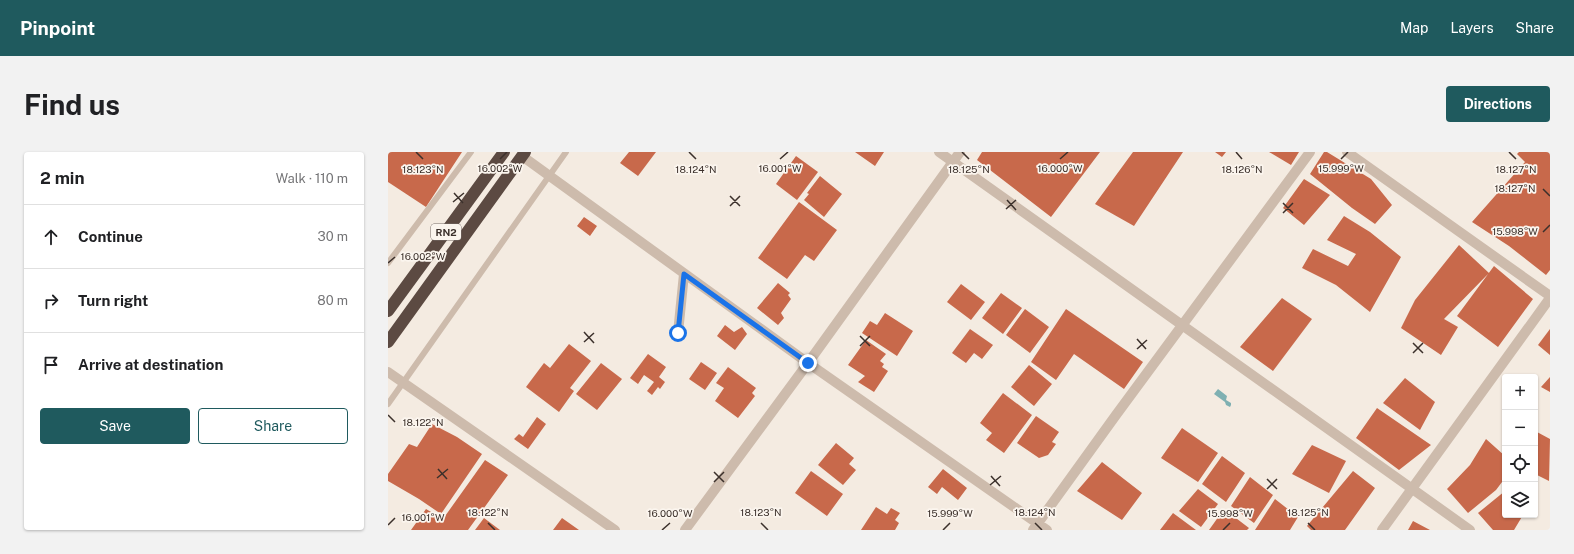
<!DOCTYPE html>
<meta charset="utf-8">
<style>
:root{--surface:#fff;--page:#f2f2f2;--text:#202124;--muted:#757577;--line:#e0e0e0;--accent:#1f5a5e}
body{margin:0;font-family:"Public Sans",sans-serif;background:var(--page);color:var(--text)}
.controls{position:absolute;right:12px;bottom:12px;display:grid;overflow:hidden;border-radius:4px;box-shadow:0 1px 3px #0004}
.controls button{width:36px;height:36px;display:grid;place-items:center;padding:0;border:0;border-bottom:1px solid var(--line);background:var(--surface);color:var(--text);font:20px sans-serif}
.stop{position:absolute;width:12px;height:12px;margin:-9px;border:3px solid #1a73e8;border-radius:50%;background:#fff}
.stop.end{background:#1a73e8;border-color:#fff;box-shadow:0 1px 4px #0008}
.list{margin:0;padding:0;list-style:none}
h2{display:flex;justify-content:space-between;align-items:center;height:52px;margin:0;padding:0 16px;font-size:17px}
h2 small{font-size:13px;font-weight:400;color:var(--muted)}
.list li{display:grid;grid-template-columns:26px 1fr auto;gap:12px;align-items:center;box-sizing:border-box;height:64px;padding:0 16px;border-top:1px solid var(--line)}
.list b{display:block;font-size:15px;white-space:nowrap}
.list em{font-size:13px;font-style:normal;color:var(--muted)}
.actions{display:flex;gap:8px;padding:12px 16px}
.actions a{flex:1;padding:9px 0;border:1px solid var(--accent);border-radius:4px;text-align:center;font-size:14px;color:var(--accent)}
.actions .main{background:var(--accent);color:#fff}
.icon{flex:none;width:22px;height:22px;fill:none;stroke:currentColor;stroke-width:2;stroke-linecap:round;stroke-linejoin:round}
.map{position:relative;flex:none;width:1162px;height:378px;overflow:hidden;border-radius:4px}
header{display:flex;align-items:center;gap:24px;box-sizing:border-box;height:56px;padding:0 20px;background:var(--accent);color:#fff}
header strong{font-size:19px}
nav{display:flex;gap:22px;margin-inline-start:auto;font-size:14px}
.intro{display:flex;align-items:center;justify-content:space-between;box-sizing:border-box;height:96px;padding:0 24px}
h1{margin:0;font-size:28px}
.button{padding:10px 18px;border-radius:4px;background:var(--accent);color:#fff;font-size:14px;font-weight:700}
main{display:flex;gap:24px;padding:0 24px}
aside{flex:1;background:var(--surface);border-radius:4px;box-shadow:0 1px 3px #0004}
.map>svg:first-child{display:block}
.water{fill:#7fb0b2}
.building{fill:#c8694b}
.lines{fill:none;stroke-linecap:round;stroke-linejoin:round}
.lane{stroke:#cdbbac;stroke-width:6}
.street{stroke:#cdbbac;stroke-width:10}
.highway{stroke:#5c4a42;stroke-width:12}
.route{stroke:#1a73e8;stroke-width:5}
.ticks{fill:none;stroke:#3b302b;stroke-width:1.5}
.labels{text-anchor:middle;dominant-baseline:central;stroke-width:3.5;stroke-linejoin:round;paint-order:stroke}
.shield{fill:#fbf5ee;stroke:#756b66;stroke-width:1}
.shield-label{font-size:10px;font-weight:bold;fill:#3b302b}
.ticks-label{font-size:10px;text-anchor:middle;fill:#3b302b;stroke:#fbf5ee;stroke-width:3.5;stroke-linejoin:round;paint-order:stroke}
</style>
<header>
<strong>Pinpoint</strong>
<nav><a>Map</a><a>Layers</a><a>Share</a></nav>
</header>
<div class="intro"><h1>Find us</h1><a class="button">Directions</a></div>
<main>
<aside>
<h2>2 min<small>Walk · 110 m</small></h2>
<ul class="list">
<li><svg class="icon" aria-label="ahead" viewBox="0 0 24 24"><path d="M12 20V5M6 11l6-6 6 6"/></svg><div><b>Continue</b></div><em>30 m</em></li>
<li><svg class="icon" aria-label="right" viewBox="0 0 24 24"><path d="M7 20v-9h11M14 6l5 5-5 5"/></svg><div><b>Turn right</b></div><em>80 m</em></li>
<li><svg class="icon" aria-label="arrive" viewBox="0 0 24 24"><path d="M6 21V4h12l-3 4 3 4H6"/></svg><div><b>Arrive at destination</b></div></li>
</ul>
<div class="actions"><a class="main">Save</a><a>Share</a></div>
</aside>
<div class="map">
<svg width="1162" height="378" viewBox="0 0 1162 378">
<rect width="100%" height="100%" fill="#f4ebe1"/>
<!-- water -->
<path class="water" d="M 830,237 L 839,244 L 838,248 L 843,251 L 843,253 L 842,255 L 838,253 L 837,250 L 826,242 Z"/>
<!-- building -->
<path class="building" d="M 0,0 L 74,0 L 38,55 L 0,30 Z
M 241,0 L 268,0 L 250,24 L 232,11 Z
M 467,0 L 496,0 L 487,14 Z
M 594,0 L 712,0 L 663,65 L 589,8 Z
M 745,0 L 795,0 L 746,74 L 707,52 Z
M 827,0 L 838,0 L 834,5 Z
M 881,0 L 911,0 L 903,13 Z
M 936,0 L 939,0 L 983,27 L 1004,53 L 987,72 L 964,56 L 922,22 Z
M 1131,0 L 1162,0 L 1162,118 L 1158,123 L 1121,94 L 1084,70 L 1137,10 L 1129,2 Z
M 408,4 L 430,20 L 409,48 L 388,32 Z
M 432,24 L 454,42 L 436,65 L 416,48 L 421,42 L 419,41 Z
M 916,27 L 942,43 L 916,73 L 895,56 Z
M 411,50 L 449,78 L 426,109 L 417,103 L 399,127 L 370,106 Z
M 956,64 L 982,80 L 1013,105 L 982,160 L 948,133 L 914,116 L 925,97 L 960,114 L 968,102 L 939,88 Z
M 196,65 L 209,74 L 202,84 L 189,74 Z
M 1071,93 L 1101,121 L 1056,167 L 1070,175 L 1053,203 L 1013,176 L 1027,148 Z
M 1106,114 L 1145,147 L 1110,195 L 1069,164 Z
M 390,131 L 402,141 L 400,143 L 403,147 L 393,161 L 396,166 L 390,173 L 369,156 Z
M 573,132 L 597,150 L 583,168 L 559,150 Z
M 613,141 L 634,156 L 615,182 L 594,166 Z
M 894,146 L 924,167 L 885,219 L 852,195 Z
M 637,157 L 661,175 L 642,201 L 618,183 Z
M 678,157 L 755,210 L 736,237 L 686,202 L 668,228 L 643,210 Z
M 497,161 L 525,179 L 509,204 L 474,181 L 482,169 L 489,173 Z
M 337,173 L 346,180 L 354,175 L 359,182 L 347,198 L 329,184 Z
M 582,177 L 605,193 L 594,207 L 586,201 L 578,211 L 564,201 Z
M 1162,177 L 1162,203 L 1150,193 Z
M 478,188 L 498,202 L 492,209 L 496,212 L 494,215 L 500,219 L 486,240 L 470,230 L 477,224 L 460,213 Z
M 181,192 L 203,209 L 182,236 L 186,239 L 171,260 L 138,235 L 156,211 L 162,216 Z
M 260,202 L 278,215 L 271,225 L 277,230 L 272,237 L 270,235 L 264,243 L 259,239 L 266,230 L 256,223 L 250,232 L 242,226 Z
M 313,210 L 329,221 L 317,238 L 301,227 Z
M 213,211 L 234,227 L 209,258 L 188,242 Z
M 641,213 L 664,232 L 646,254 L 623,235 Z
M 340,215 L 368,236 L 364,241 L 367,244 L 350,266 L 327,249 L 336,236 L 328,231 Z
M 1162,225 L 1162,240 L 1153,235 Z
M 1017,226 L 1047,250 L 1032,278 L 995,251 Z
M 615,241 L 644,263 L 616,301 L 598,288 L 604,281 L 592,271 Z
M 989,256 L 1043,293 L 1011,318 L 968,286 Z
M 648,264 L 671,280 L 664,290 L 668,292 L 660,303 L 651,306 L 629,291 Z
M 149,265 L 158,272 L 140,297 L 126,287 L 131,282 L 135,285 Z
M 44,272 L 69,285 L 94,302 L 53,362 L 31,347 L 0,329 L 0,322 L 21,292 L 29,295 Z
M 794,276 L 830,301 L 810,330 L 773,306 Z
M 1149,280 L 1162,287 L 1161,329 L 1147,322 L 1147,282 Z
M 1098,287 L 1117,304 L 1117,326 L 1108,338 L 1080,361 L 1059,337 L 1082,313 Z
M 448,291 L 466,306 L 461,312 L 468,318 L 455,333 L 430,313 Z
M 924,293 L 958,309 L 941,341 L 904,322 Z
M 834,304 L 857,321 L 838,350 L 814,332 Z
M 97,308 L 120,323 L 80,378 L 23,378 L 38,357 L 55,367 Z
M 714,310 L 754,341 L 734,368 L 689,339 Z
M 555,317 L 579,336 L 570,348 L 554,335 L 549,342 L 540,335 Z
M 423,319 L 455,342 L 439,364 L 407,341 Z
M 965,319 L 987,336 L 957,378 L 923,378 L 919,374 Z
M 862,325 L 885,343 L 866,371 L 843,354 Z
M 810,337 L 830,352 L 813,375 L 791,359 Z
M 1117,339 L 1117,363 L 1135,363 L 1126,378 L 1105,378 L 1090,361 Z
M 887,347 L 910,365 L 902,378 L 867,378 Z
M 488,355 L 499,362 L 503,356 L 512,361 L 507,368 L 511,371 L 507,378 L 473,378 Z
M 836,357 L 861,376 L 859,378 L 821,378 Z
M 785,361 L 808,378 L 772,378 Z
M 96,366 L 112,378 L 87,378 Z
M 174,366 L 191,378 L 165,378 Z
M 1025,369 L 1042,378 L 1020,378 Z"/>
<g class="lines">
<!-- lane -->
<path class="lane" d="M 0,111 L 83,0
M 0,252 L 178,0"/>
<!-- street -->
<path class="street" d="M 551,0 L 1082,378
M 959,0 L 1162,144
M 134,4 L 420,211 L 659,378
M 290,181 L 296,122
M 0,220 L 227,378
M 297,378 L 420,211 L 572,0
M 645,378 L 728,263 L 922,0
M 994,378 L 1162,146"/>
<!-- highway -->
<path class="highway" d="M 0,159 L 116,0
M 0,190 L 137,0"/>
</g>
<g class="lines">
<!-- route -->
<path class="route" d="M 290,181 L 296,122 L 420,211"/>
</g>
<!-- ticks -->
<path class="ticks" d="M 28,0 L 35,7M 301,0 L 308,7M 574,0 L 581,7M 848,0 L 854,7M 1121,0 L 1128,7M 112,7 L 119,0M 392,7 L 400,0M 672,7 L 680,0M 953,7 L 960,0M 1155,37 L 1162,44M 66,41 L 75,51M 342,44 L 352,54M 619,48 L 628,58M 65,50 L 76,41M 895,51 L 905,61M 342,54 L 352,44M 618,57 L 628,48M 895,61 L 905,51M 1155,80 L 1162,73M 0,111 L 7,105M 196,180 L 206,191M 472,184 L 482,194M 749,187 L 758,197M 196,190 L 206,181M 1025,191 L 1035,201M 472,194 L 482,184M 749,197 L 759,188M 1025,201 L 1035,191M 0,263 L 7,270M 50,317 L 59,327M 326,320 L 336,330M 603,324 L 612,334M 49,326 L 60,317M 879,327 L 889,337M 326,330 L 336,320M 602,333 L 613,324M 879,337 L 889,327M 100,371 L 107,378M 373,371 L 380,378M 647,371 L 654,378M 920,371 L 927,378M 0,373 L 7,366M 274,378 L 282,371M 555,378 L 562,371M 835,378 L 842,371"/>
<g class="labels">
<!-- shield labels -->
<rect class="shield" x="43" y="72" width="30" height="16" rx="3"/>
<g class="shield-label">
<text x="58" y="80">RN2</text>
</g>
</g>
<g class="ticks-label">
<text x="112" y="20">16.002°W</text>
<text x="392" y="20">16.001°W</text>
<text x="672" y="20">16.000°W</text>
<text x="953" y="20">15.999°W</text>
<text x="854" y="21">18.126°N</text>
<text x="1128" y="21">18.127°N</text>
<text x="35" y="21">18.123°N</text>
<text x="308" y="21">18.124°N</text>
<text x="581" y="21">18.125°N</text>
<text x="1127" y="40">18.127°N</text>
<text x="1127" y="83">15.998°W</text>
<text x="35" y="108">16.002°W</text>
<text x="35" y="274">18.122°N</text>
<text x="100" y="364">18.122°N</text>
<text x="373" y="364">18.123°N</text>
<text x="647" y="364">18.124°N</text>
<text x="920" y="364">18.125°N</text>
<text x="282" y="365">16.000°W</text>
<text x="562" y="365">15.999°W</text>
<text x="842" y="365">15.998°W</text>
<text x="35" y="369">16.001°W</text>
</g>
</svg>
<div class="controls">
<button>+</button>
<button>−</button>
<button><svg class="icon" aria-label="locate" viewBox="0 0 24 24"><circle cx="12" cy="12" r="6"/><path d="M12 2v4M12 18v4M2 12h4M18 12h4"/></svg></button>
<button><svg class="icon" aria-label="layers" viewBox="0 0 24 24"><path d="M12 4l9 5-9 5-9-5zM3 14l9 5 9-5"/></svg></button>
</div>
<div class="stop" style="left:290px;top:181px"></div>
<div class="stop end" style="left:420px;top:211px"></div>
</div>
</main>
